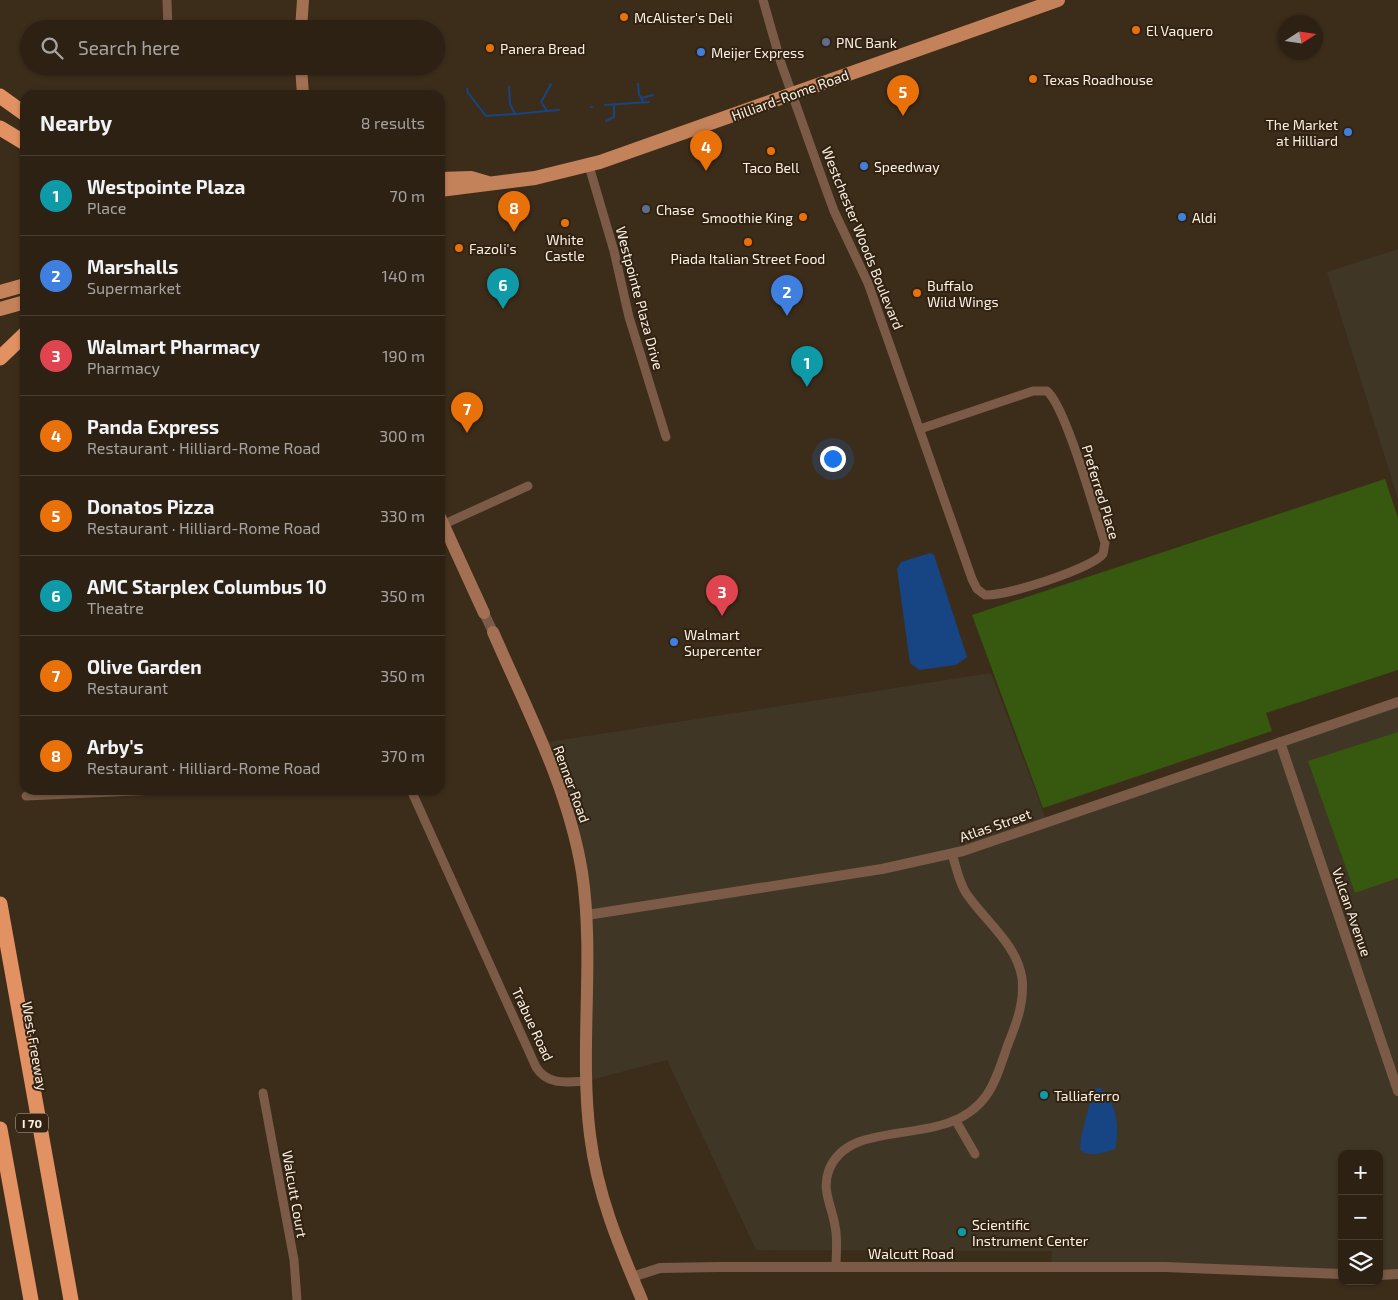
<!DOCTYPE html>
<meta charset="utf-8">
<style>
:root{--surface:#2d2114;--page:#392e22;--text:#f1f3f6;--muted:#a7a3a0;--line:#483e34;--accent:#2563eb}
body{margin:0;font-family:"Exo 2",sans-serif;background:var(--page);color:var(--text)}
.controls{position:absolute;right:15px;bottom:15px;display:grid;overflow:hidden;border-radius:10px;box-shadow:0 1px 4px #0004}
.controls button{width:45px;height:45px;display:grid;place-items:center;padding:0;border:0;border-bottom:1px solid var(--line);background:var(--surface);color:var(--text);font:25px sans-serif}
.compass{position:absolute;left:1278px;top:15px;width:45px;height:45px;border-radius:50%;background:var(--surface);box-shadow:0 1px 4px #0004;rotate:78deg}
.you{position:absolute;left:832px;top:458px;width:18px;height:18px;margin:-12px;border:4px solid #fff;border-radius:50%;background:#1a73e8;box-shadow:0 0 0 8px #1a73e833}
.badge{display:grid;place-items:center;width:32px;height:32px;border-radius:50%;background:var(--accent);color:#fff;font-size:16px;font-weight:700}
.pin{position:absolute;translate:-50% -41px;filter:drop-shadow(0 1px 2px #0008)}
.pin::after{content:'';position:absolute;top:26px;width:18px;height:15px;background:inherit;clip-path:polygon(0 0,100% 0,50% 100%)}
.list{margin:0;padding:0;list-style:none}
h2{display:flex;justify-content:space-between;align-items:center;height:65px;margin:0;padding:0 20px;font-size:21px}
h2 small{font-size:16px;font-weight:400;color:var(--muted)}
.list li{display:grid;grid-template-columns:32px 1fr auto;gap:15px;align-items:center;box-sizing:border-box;height:80px;padding:0 20px;border-top:1px solid var(--line)}
.list b{display:block;font-size:19px;white-space:nowrap}
.list p{margin:0;font-size:16px;white-space:nowrap;color:var(--muted)}
.list em{font-size:16px;font-style:normal;color:var(--muted)}
.icon{flex:none;width:28px;height:28px;fill:none;stroke:currentColor;stroke-width:2;stroke-linecap:round;stroke-linejoin:round}
.map{position:relative;flex:none;width:1398px;height:1300px;overflow:hidden}
.search{position:absolute;background:var(--surface);box-shadow:0 1px 4px #0004;left:20px;top:20px;width:425px;height:55px;display:flex;align-items:center;gap:12px;box-sizing:border-box;padding:0 18px;border-radius:28px;color:var(--muted);font-size:19px}
.panel{position:absolute;background:var(--surface);box-shadow:0 1px 4px #0004;left:20px;top:90px;width:425px;height:705px;border-radius:15px}
.map>svg:first-child{display:block}
.industrial{fill:#3f3625}
.green{fill:#37590f}
.water{fill:#174583}
.lines{fill:none;stroke-linecap:round;stroke-linejoin:round}
.stream{stroke:#174583;stroke-width:2}
.minor{stroke:#7b5a47;stroke-width:9}
.tertiary{stroke:#7b5a47;stroke-width:10}
.secondary{stroke:#a47053;stroke-width:12}
.primary{stroke:#c4825b;stroke-width:14}
.motorway{stroke:#e19162;stroke-width:15}
.food-dot{fill:#e8710a;stroke:#312211;stroke-width:2}
.service-dot{fill:#5c6f8a;stroke:#312211;stroke-width:2}
.shop-dot{fill:#3f7fe0;stroke:#312211;stroke-width:2}
.culture-dot{fill:#0f9aa8;stroke:#312211;stroke-width:2}
.labels{text-anchor:middle;dominant-baseline:central;stroke-width:4;stroke-linejoin:round;paint-order:stroke}
.shield{fill:#312211;stroke:#beb2a5;stroke-width:1}
.shield-label{font-size:12px;font-weight:bold;fill:#faf0e4}
.poi-label{font-size:14px;fill:#faf0e4;stroke:#312211;text-anchor:start}
.street-label{font-size:14px;fill:#faf0e4;stroke:#312211}
</style>
<div class="map">
<svg width="1398" height="1300" viewBox="0 0 1398 1300">
<rect width="100%" height="100%" fill="#3c2c1a"/>
<!-- industrial -->
<path class="industrial" d="M 1398,249 L 1398,499 L 1327,272 Z
M 991,673 L 1047,821 L 1398,702 L 1398,1274 L 1379,1275 L 1379,1154 L 1342,1154 L 1342,1274 L 1051,1267 L 1052,1251 L 756,1250 L 667,1060 L 587,1081 L 582,872 L 542,743 Z"/>
<!-- green -->
<path class="green" d="M 1385,479 L 1398,518 L 1398,670 L 1266,713 L 1272,731 L 1043,808 L 972,615 Z
M 1398,732 L 1398,878 L 1355,893 L 1308,761 Z"/>
<!-- water -->
<path class="water" d="M 930,553 L 934,555 L 967,657 L 956,665 L 919,670 L 910,663 L 897,569 L 901,562 Z
M 1099,1087 C 1117,1101 1120,1128 1115,1149 C 1103,1153 1091,1158 1080,1150 L 1081,1137 L 1093,1091 Z"/>
<g class="lines">
<!-- stream -->
<path class="stream" d="M 551,84 L 541,102 L 547,111 L 559,110
M 638,84 L 639,94 L 644,103
M 509,87 L 510,104 L 515,114 L 547,111
M 467,89 L 468,93 L 486,116 L 515,114
M 642,98 L 653,95
M 605,105 L 649,102
M 591,107 L 592,107
M 606,121 L 614,117 L 614,105"/>
<!-- minor -->
<path class="minor" d="M 167,0 L 168,29
M 763,0 L 781,63 L 822,178 L 834,211 L 868,283 L 972,579 L 977,589 L 985,595 C 1006,596 1091,569 1103,554 L 1105,543 C 1095,513 1066,407 1047,391 L 1033,391 L 920,429
M 589,166 L 614,251 L 629,317 L 666,437
M 440,526 L 528,486
M 411,790 L 536,1067 C 548,1086 567,1082 587,1081
M 26,796 L 158,790
M 263,1093 L 294,1260 L 297,1300
M 956,1121 L 975,1154
M 836,1267 C 836,1254 838,1239 835,1226 C 832,1206 821,1190 829,1170 C 851,1114 947,1151 986,1096 C 996,1082 1001,1064 1007,1047 C 1016,1024 1025,1003 1022,978 C 1017,944 984,920 966,893 C 959,882 956,866 952,854"/>
<!-- tertiary -->
<path class="tertiary" d="M 484,613 L 493,632
M 1280,742 L 1398,1091
M 587,915 L 882,869 L 963,851 L 1398,702
M 1379,1275 L 1398,1274
M 632,1277 L 660,1268 L 719,1267 L 1165,1267 L 1342,1274"/>
<!-- secondary -->
<path class="secondary" d="M 301,29 L 303,0
M 301,66 L 303,95
M 440,517 L 484,613
M 493,632 C 527,710 568,787 582,872 C 595,959 579,1048 590,1135 C 597,1194 619,1246 642,1300"/>
<!-- primary -->
<path class="primary" d="M 440,179 L 471,178 L 488,183
M 440,190 L 535,178 L 600,162 L 1058,0
M 0,292 L 25,285
M 0,309 L 25,302"/>
<!-- motorway -->
<path class="motorway" d="M 0,96 L 25,114
M 0,128 L 25,143
M 0,358 L 25,334
M 0,904 L 71,1300
M 0,1129 L 31,1300"/>
</g>
<!-- markers -->
<g class="food-dot">
<circle cx="624" cy="17" r="5"/>
<circle cx="1136" cy="30" r="5"/>
<circle cx="490" cy="48" r="5"/>
<circle cx="1033" cy="79" r="5"/>
<circle cx="771" cy="151" r="5"/>
<circle cx="803" cy="217" r="5"/>
<circle cx="565" cy="223" r="5"/>
<circle cx="748" cy="242" r="5"/>
<circle cx="459" cy="248" r="5"/>
<circle cx="917" cy="293" r="5"/>
</g>
<g class="service-dot">
<circle cx="826" cy="42" r="5"/>
<circle cx="646" cy="209" r="5"/>
</g>
<g class="shop-dot">
<circle cx="701" cy="52" r="5"/>
<circle cx="1348" cy="132" r="5"/>
<circle cx="864" cy="166" r="5"/>
<circle cx="1182" cy="217" r="5"/>
<circle cx="674" cy="642" r="5"/>
</g>
<g class="culture-dot">
<circle cx="1044" cy="1095" r="5"/>
<circle cx="962" cy="1232" r="5"/>
</g>
<g class="labels">
<!-- shield labels -->
<rect class="shield" x="16" y="1113.5" width="32" height="19" rx="4"/>
<g class="shield-label">
<text x="32" y="1123">I 70</text>
</g>
<!-- poi labels -->
<g class="poi-label">
<text x="634" y="17">McAlister's Deli</text>
<text x="1146" y="30">El Vaquero</text>
<text x="836" y="42">PNC Bank</text>
<text x="500" y="48">Panera Bread</text>
<text x="711" y="52">Meijer Express</text>
<text x="1043" y="79">Texas Roadhouse</text>
<text x="1338" y="124" text-anchor="end">The Market<tspan x="1338" dy="16">at Hilliard</tspan></text>
<text x="874" y="166">Speedway</text>
<text x="771" y="167" text-anchor="middle">Taco Bell</text>
<text x="656" y="209">Chase</text>
<text x="793" y="217" text-anchor="end">Smoothie King</text>
<text x="1192" y="217">Aldi</text>
<text x="565" y="239" text-anchor="middle">White<tspan x="565" dy="16">Castle</tspan></text>
<text x="469" y="248">Fazoli's</text>
<text x="748" y="258" text-anchor="middle">Piada Italian Street Food</text>
<text x="927" y="285">Buffalo<tspan x="927" dy="16">Wild Wings</tspan></text>
<text x="684" y="634">Walmart<tspan x="684" dy="16">Supercenter</tspan></text>
<text x="1054" y="1095">Talliaferro</text>
<text x="972" y="1224">Scientific<tspan x="972" dy="16">Instrument Center</tspan></text>
</g>
<!-- street labels -->
<g class="street-label">
<text transform="translate(790 95) rotate(-20)">Hilliard-Rome Road</text>
<text transform="translate(863 238) rotate(68)">Westchester Woods Boulevard</text>
<text transform="translate(640 298) rotate(75)">Westpointe Plaza Drive</text>
<text transform="translate(1101 492) rotate(73)">Preferred Place</text>
<text transform="translate(572 784) rotate(70)">Renner Road</text>
<text transform="translate(995 825) rotate(-19)">Atlas Street</text>
<text transform="translate(1352 912) rotate(71)">Vulcan Avenue</text>
<text transform="translate(533 1024) rotate(65)">Trabue Road</text>
<text transform="translate(35 1046) rotate(80)">West Freeway</text>
<text transform="translate(295 1194) rotate(80)">Walcutt Court</text>
<text x="911" y="1253">Walcutt Road</text>
</g>
</g>
</svg>
<div class="controls">
<button>+</button>
<button>−</button>
<button><svg class="icon" aria-label="layers" viewBox="0 0 24 24"><path d="M12 4l9 5-9 5-9-5zM3 14l9 5 9-5"/></svg></button>
</div>
<svg class="compass" viewBox="-18 -18 36 36"><path d="M0-13l5 13h-10z" fill="#e53935"/><path d="M0 13l5-13h-10z" fill="#a7a3a0"/></svg>
<div class="you"></div>
<div class="pin badge" style="left:807px;top:387px;background:#0f9aa8">1</div>
<div class="pin badge" style="left:787px;top:316px;background:#3f7fe0">2</div>
<div class="pin badge" style="left:722px;top:616px;background:#e0444e">3</div>
<div class="pin badge" style="left:706px;top:171px;background:#e8710a">4</div>
<div class="pin badge" style="left:903px;top:116px;background:#e8710a">5</div>
<div class="pin badge" style="left:503px;top:309px;background:#0f9aa8">6</div>
<div class="pin badge" style="left:467px;top:433px;background:#e8710a">7</div>
<div class="pin badge" style="left:514px;top:232px;background:#e8710a">8</div>
<div class="search"><svg class="icon" aria-label="search" viewBox="0 0 24 24"><circle cx="10" cy="10" r="6"/><path d="M15 15l6 6"/></svg>Search here</div>
<section class="panel">
<h2>Nearby<small>8 results</small></h2>
<ul class="list">
<li><span class="badge" style="background:#0f9aa8">1</span><div><b>Westpointe Plaza</b><p>Place</p></div><em>70 m</em></li>
<li><span class="badge" style="background:#3f7fe0">2</span><div><b>Marshalls</b><p>Supermarket</p></div><em>140 m</em></li>
<li><span class="badge" style="background:#e0444e">3</span><div><b>Walmart Pharmacy</b><p>Pharmacy</p></div><em>190 m</em></li>
<li><span class="badge" style="background:#e8710a">4</span><div><b>Panda Express</b><p>Restaurant · Hilliard-Rome Road</p></div><em>300 m</em></li>
<li><span class="badge" style="background:#e8710a">5</span><div><b>Donatos Pizza</b><p>Restaurant · Hilliard-Rome Road</p></div><em>330 m</em></li>
<li><span class="badge" style="background:#0f9aa8">6</span><div><b>AMC Starplex Columbus 10</b><p>Theatre</p></div><em>350 m</em></li>
<li><span class="badge" style="background:#e8710a">7</span><div><b>Olive Garden</b><p>Restaurant</p></div><em>350 m</em></li>
<li><span class="badge" style="background:#e8710a">8</span><div><b>Arby's</b><p>Restaurant · Hilliard-Rome Road</p></div><em>370 m</em></li>
</ul>
</section>
</div>
